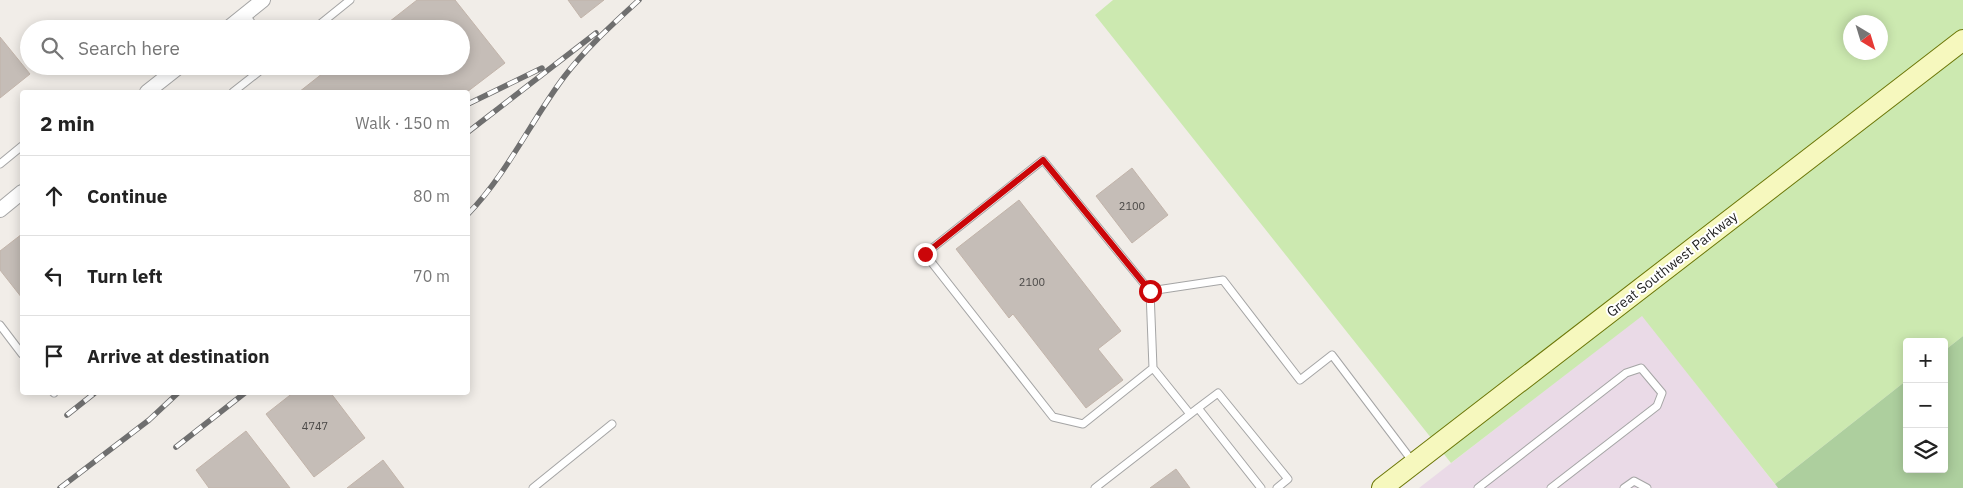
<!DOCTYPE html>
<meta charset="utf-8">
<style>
:root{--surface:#fff;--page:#f6f6f6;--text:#222;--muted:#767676;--line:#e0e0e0}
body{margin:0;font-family:"IBM Plex Sans",sans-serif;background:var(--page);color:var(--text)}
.controls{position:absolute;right:15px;bottom:15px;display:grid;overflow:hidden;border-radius:5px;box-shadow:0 2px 12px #0003}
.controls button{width:45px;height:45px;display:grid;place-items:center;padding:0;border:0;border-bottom:1px solid var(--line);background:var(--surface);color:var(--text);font:25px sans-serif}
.compass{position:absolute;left:1843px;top:15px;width:45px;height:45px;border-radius:50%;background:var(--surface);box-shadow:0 2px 12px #0003;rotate:142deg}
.stop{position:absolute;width:15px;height:15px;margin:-11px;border:4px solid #cb0609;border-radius:50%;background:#fff}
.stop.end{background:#cb0609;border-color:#fff;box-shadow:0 1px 5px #0008}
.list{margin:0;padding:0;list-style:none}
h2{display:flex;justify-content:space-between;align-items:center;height:65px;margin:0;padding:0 20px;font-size:21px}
h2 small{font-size:16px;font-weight:400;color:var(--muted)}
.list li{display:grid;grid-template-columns:32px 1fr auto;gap:15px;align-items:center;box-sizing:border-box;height:80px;padding:0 20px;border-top:1px solid var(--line)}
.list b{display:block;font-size:19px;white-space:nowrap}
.list em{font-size:16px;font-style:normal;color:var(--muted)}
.icon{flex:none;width:28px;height:28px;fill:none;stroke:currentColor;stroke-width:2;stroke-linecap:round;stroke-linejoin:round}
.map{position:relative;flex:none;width:1963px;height:488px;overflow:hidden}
.search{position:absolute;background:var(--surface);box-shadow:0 2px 12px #0003;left:20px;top:20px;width:450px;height:55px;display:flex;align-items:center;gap:12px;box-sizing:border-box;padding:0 18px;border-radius:28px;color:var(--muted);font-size:19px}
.panel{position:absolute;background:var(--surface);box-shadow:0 2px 12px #0003;left:20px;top:90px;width:450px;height:305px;border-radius:5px}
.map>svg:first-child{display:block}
.industrial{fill:#eadae7}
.grass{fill:#cce9b0;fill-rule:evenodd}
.forest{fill:#adcf9e}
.building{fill:#c5bdb7;stroke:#c2b4aa}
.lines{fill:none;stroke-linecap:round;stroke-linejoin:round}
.lane-casing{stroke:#a5a5a5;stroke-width:9}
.street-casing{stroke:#a5a5a5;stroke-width:16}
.secondary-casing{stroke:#6c7708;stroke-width:22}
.lane{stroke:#fff;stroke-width:7}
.street{stroke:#fff;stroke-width:14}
.secondary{stroke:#f6f8be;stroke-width:20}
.rail-casing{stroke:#6f6f6f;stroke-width:5.5}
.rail{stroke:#fff;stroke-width:4;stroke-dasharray:11;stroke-linecap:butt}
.route{stroke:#cb0609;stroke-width:6}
.labels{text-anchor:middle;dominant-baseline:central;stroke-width:4;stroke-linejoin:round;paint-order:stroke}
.number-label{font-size:11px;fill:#4a4846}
.street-label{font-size:14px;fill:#212121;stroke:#fff}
</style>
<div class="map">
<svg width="1963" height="488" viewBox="0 0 1963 488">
<rect width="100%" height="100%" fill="#f1ede8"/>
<!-- industrial -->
<path class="industrial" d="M 1642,315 L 1778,488 L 1419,488 Z"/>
<!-- grass -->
<path class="grass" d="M 1113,0 L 1963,0 L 1963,336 L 1944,351 L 1944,342 L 1907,342 L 1907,380 L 1775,484 L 1642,316 L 1451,463 L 1095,15 ZM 1850,22 L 1880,22 L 1880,52 L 1850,52 Z"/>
<!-- forest -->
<path class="forest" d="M 1963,336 L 1963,488 L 1778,488 L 1775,484 L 1907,380 L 1907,469 L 1944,469 L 1944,351 Z"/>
<!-- building -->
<path class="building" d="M 417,0 L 455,0 L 505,63 L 467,92 L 299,92 L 332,66 L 461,66 L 461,29 L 380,29 Z
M 568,0 L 604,0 L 581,18 Z
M 0,37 L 30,74 L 0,98 Z
M 1132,168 L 1168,215 L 1132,243 L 1096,196 Z
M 1019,200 L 1121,331 L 1098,349 L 1123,380 L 1086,408 L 1013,314 L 1009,318 L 956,249 Z
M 22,234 L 22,298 L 0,270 L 0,251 Z
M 294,392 L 330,392 L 365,438 L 314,477 L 266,414 Z
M 246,431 L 290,488 L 209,488 L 196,470 Z
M 383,460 L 404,488 L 347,488 Z
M 1176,469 L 1190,488 L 1150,488 Z"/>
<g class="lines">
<defs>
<path id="lane" d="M 245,14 L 256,29
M 314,29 L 350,0
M 233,92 L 266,66
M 0,164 L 22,146
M 1150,291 L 1223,280 L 1300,380 L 1332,355 L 1413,462
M 0,325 L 22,354
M 1153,368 L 1150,291 L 1043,160 L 925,254 L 1053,417 L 1083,424 L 1153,368 L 1190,414
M 53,392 L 54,393
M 1198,408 L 1218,393 L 1288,479 L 1277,488
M 533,488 L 612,424
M 1095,488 L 1198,408 L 1261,488
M 1478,488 L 1626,373 L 1641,368 L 1662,393 L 1657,406 L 1551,488
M 1624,488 L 1634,481 L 1647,488"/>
<path id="street" d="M 227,29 L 263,0
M 147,92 L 180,66
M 0,210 L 22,192"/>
<path id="secondary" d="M 1382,488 L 1963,40"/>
</defs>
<!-- lane casing -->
<use href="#lane" class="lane-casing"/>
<!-- street casing -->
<use href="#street" class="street-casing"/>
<!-- secondary casing -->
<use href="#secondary" class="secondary-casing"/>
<!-- lane -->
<use href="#lane" class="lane"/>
<!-- street -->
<use href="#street" class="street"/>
<!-- secondary -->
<use href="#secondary" class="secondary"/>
<defs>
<path id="rail" d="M 468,104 L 542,68
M 468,132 L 596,33
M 468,214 C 507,174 531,121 564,77 C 586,48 613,24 639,0
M 67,415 L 96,392
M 176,447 L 246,392
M 60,488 L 149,420 L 179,392"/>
</defs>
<!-- rail casing -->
<use href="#rail" class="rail-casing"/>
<!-- rail -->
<use href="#rail" class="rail"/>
</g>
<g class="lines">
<!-- route -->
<path class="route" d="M 925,254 L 1043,160 L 1150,291"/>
</g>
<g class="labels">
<!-- number labels -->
<g class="number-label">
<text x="1132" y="206">2100</text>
<text x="1032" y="282">2100</text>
<text x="315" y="426">4747</text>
</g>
<!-- street labels -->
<g class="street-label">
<text transform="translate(1672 264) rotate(-38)">Great Southwest Parkway</text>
</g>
</g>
</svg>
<div class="controls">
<button>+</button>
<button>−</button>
<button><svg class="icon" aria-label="layers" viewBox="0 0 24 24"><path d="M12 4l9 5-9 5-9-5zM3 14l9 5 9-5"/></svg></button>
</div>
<svg class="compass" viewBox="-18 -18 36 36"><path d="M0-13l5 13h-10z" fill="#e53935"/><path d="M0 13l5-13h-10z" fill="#767676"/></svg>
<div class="stop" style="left:1150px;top:291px"></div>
<div class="stop end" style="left:925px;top:254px"></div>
<div class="search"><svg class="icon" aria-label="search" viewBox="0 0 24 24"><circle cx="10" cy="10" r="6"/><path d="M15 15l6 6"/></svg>Search here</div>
<section class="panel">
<h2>2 min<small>Walk · 150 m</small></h2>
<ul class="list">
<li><svg class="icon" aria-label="ahead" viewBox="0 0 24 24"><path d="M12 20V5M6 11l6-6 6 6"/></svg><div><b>Continue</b></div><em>80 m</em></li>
<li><svg class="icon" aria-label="left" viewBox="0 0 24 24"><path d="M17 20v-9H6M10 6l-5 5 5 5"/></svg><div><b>Turn left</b></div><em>70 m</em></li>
<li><svg class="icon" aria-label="arrive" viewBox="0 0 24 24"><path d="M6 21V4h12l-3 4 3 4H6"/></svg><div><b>Arrive at destination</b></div></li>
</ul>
</section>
</div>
